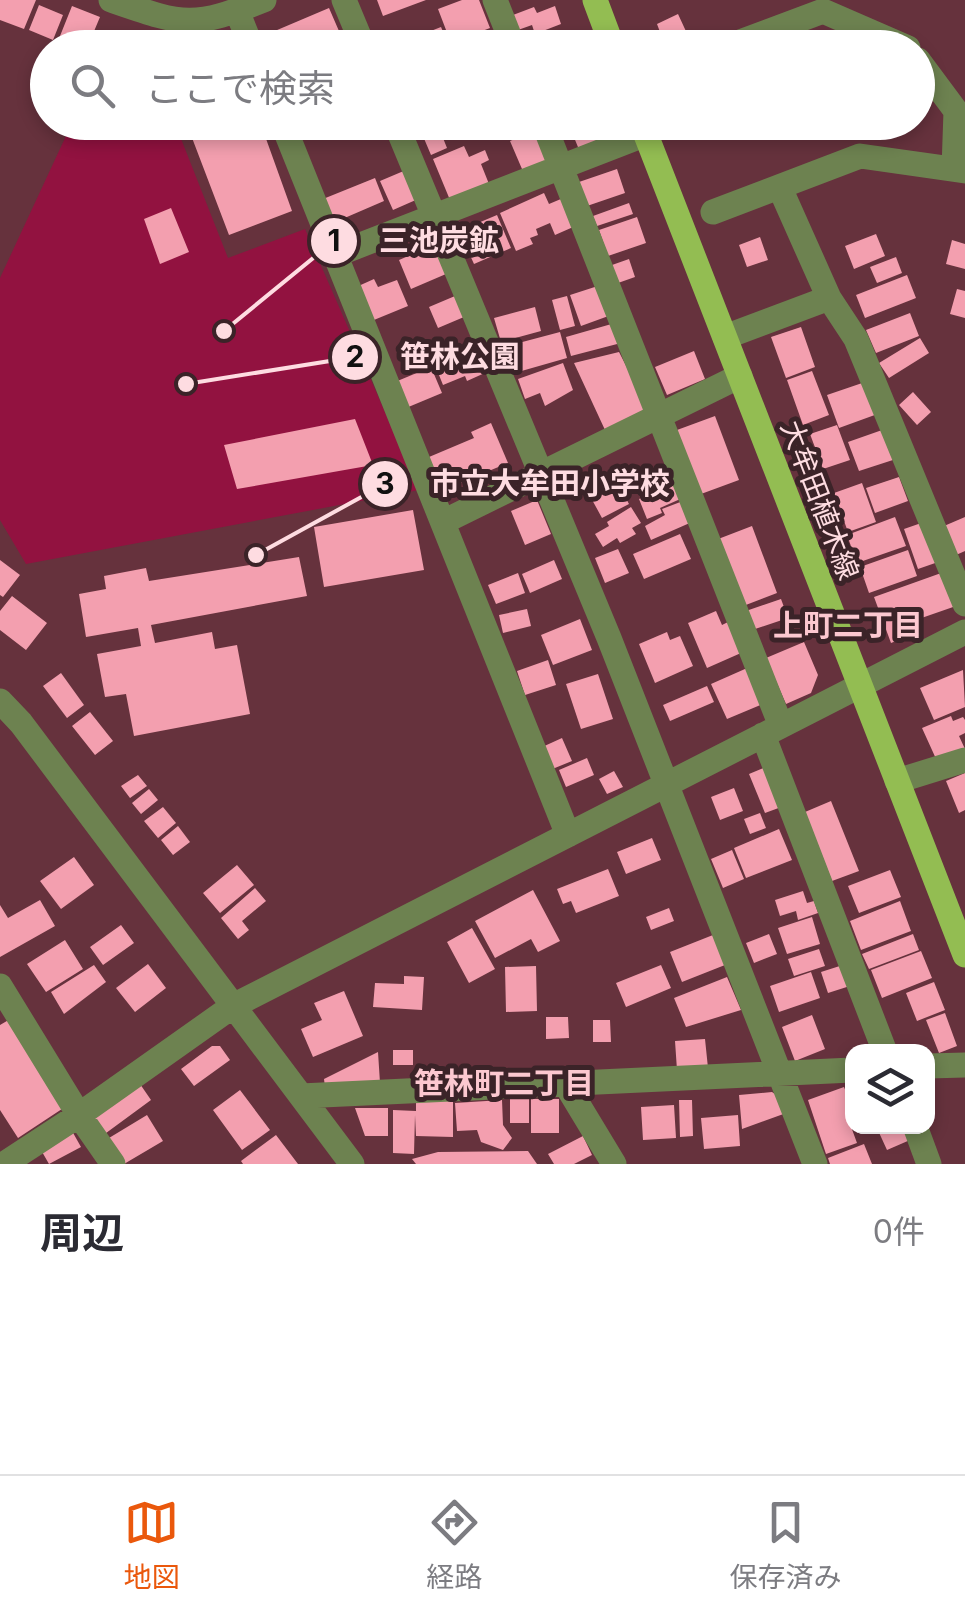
<!DOCTYPE html>
<html lang="ja">
<meta charset="utf-8">
<style>
:root{--surface:#fff;--page:#f2f2f3;--text:#2b2b33;--muted:#7c7c81;--line:#e1e1e2;--accent:#ea580c}
body{margin:0;font-family:Inter,"Noto Sans JP",sans-serif;background:var(--page);color:var(--text)}
.controls{position:absolute;right:30px;bottom:30px;display:grid;overflow:hidden;border-radius:20px;box-shadow:0 5px 15px #0003}
.controls button{width:90px;height:90px;display:grid;place-items:center;padding:0;border:0;border-bottom:2px solid var(--line);background:var(--surface);color:var(--text);font:50px sans-serif}
.list{margin:0;padding:0;list-style:none}
h2{display:flex;justify-content:space-between;align-items:center;height:130px;margin:0;padding:0 40px;font-size:42px}
h2 small{font-size:32px;font-weight:400;color:var(--muted)}
.icon{flex:none;width:55px;height:55px;fill:none;stroke:currentColor;stroke-width:2;stroke-linecap:round;stroke-linejoin:round}
.map{position:relative;flex:none;width:965px;height:1164px;overflow:hidden}
.search{position:absolute;background:var(--surface);box-shadow:0 5px 15px #0003;left:30px;right:30px;top:30px;height:110px;display:flex;align-items:center;gap:25px;box-sizing:border-box;padding:0 35px;border-radius:55px;color:var(--muted);font-size:38px}
.sheet{height:310px;background:var(--surface)}
nav{display:flex;justify-content:space-around;align-items:center;box-sizing:border-box;height:140px;border-top:2px solid var(--line);background:var(--surface);font-size:28px;color:var(--muted)}
nav a{display:grid;justify-items:center;gap:5px}
nav .on{color:var(--accent)}
.map>svg:first-child{display:block}
.green{fill:#921240}
.building{fill:#f39faf}
.lines{fill:none;stroke-linecap:round;stroke-linejoin:round}
.minor{stroke:#6d8250;stroke-width:25}
.major{stroke:#93bd52;stroke-width:25}
.labels{text-anchor:middle;dominant-baseline:central;stroke-width:10;stroke-linejoin:round;paint-order:stroke}
.street-label{font-size:28px;fill:#fedce1;stroke:#3b2328}
.neighbourhood-label{font-size:30px;font-weight:bold;fill:#fcc8d0;stroke:#3b2328}
.leader{fill:none;stroke:#fedce1;stroke-width:4}
.callout-dot{fill:#fedce1;stroke:#3b2328;stroke-width:4}
.mark-label{font-size:30px;text-anchor:middle;font-weight:bold;fill:#111}
.callout-label{font-size:30px;text-anchor:middle;font-weight:bold;fill:#fedce1;stroke:#3b2328;stroke-width:10;stroke-linejoin:round;paint-order:stroke}
</style>
<div class="map">
<svg width="965" height="1164" viewBox="0 0 965 1164">
<rect width="100%" height="100%" fill="#66323d"/>
<!-- green -->
<path class="green" d="M 72,123 L 121,123 L 136,135 L 176,126 L 228,258 L 305,229 L 419,490 L 26,564 L 0,520 L 0,278 Z"/>
<!-- building -->
<path class="building" d="M 0,0 L 36,0 L 24,29 L 0,20 Z
M 377,0 L 426,0 L 383,16 Z
M 462,0 L 479,0 L 490,28 L 451,43 L 438,9 Z
M 39,5 L 63,15 L 53,40 L 29,30 Z
M 72,6 L 100,17 L 87,48 L 76,48 L 58,41 Z
M 555,6 L 561,24 L 535,34 L 532,25 L 518,30 L 513,15 L 534,7 L 537,13 Z
M 329,8 L 342,38 L 320,48 L 268,48 L 263,36 Z
M 678,14 L 690,40 L 666,48 L 657,24 Z
M 441,27 L 450,48 L 417,48 L 413,38 Z
M 566,32 L 572,48 L 527,48 L 527,47 Z
M 186,122 L 260,122 L 292,211 L 229,235 Z
M 417,122 L 457,122 L 461,130 L 443,138 L 447,148 L 431,155 Z
M 566,122 L 602,122 L 609,141 L 580,152 L 571,130 L 561,134 L 558,126 Z
M 543,127 L 557,162 L 525,176 L 510,141 Z
M 464,146 L 469,157 L 485,150 L 489,160 L 481,164 L 489,184 L 450,200 L 433,159 Z
M 617,169 L 625,193 L 587,206 L 579,182 Z
M 406,170 L 418,199 L 393,210 L 380,181 Z
M 375,178 L 384,201 L 333,223 L 323,199 Z
M 544,193 L 549,204 L 568,196 L 580,224 L 555,235 L 550,223 L 536,229 L 538,235 L 530,238 L 533,244 L 516,251 L 500,213 Z
M 629,203 L 633,214 L 597,226 L 593,216 Z
M 171,208 L 189,252 L 160,264 L 144,219 Z
M 497,215 L 511,248 L 474,264 L 459,231 Z
M 637,217 L 646,243 L 608,256 L 599,230 Z
M 876,234 L 885,256 L 854,269 L 845,246 Z
M 760,237 L 768,260 L 747,267 L 739,245 Z
M 952,240 L 965,244 L 965,269 L 946,264 Z
M 434,245 L 446,274 L 411,289 L 399,260 Z
M 896,257 L 902,273 L 877,283 L 870,267 Z
M 629,259 L 635,277 L 618,283 L 612,265 Z
M 907,275 L 916,298 L 865,318 L 856,295 Z
M 374,279 L 378,287 L 397,280 L 408,306 L 369,322 L 354,288 Z
M 604,284 L 614,314 L 581,326 L 570,295 Z
M 957,289 L 965,291 L 965,318 L 950,314 Z
M 455,296 L 464,317 L 438,328 L 429,307 Z
M 567,296 L 575,326 L 560,330 L 552,300 Z
M 535,307 L 541,331 L 501,342 L 494,318 Z
M 910,313 L 919,336 L 876,353 L 866,330 Z
M 615,323 L 621,343 L 571,356 L 566,337 Z
M 801,327 L 815,367 L 786,378 L 771,337 Z
M 560,332 L 567,358 L 518,372 L 511,345 Z
M 920,338 L 929,353 L 889,378 L 879,363 Z
M 474,342 L 487,372 L 467,381 L 465,376 L 443,385 L 433,360 Z
M 694,351 L 705,379 L 667,395 L 655,367 Z
M 619,352 L 649,411 L 605,430 L 574,363 Z
M 563,363 L 573,390 L 545,406 L 540,393 L 525,399 L 518,379 Z
M 431,367 L 442,393 L 406,408 L 395,382 Z
M 812,371 L 829,415 L 803,425 L 787,380 Z
M 871,380 L 883,412 L 839,428 L 827,395 Z
M 913,392 L 931,412 L 917,425 L 899,405 Z
M 715,416 L 739,480 L 701,494 L 677,430 Z
M 355,419 L 373,465 L 237,489 L 224,445 Z
M 491,423 L 508,463 L 443,490 L 429,457 L 474,438 L 471,432 Z
M 837,425 L 850,460 L 823,469 L 810,434 Z
M 885,429 L 896,459 L 859,471 L 848,442 Z
M 899,477 L 908,501 L 875,513 L 866,488 Z
M 681,481 L 687,496 L 660,508 L 662,513 L 647,519 L 639,499 Z
M 617,482 L 629,504 L 602,518 L 590,496 Z
M 862,483 L 876,522 L 848,532 L 834,493 Z
M 537,500 L 551,534 L 525,545 L 511,511 Z
M 683,501 L 692,522 L 651,540 L 645,526 L 665,515 L 662,509 Z
M 631,507 L 641,523 L 632,528 L 636,534 L 620,543 L 617,538 L 603,547 L 595,534 L 609,526 L 607,522 Z
M 413,510 L 424,570 L 324,587 L 314,527 Z
M 895,517 L 906,546 L 857,563 L 847,535 Z
M 965,517 L 965,551 L 956,555 L 944,526 Z
M 927,521 L 941,561 L 918,569 L 904,529 Z
M 752,526 L 777,593 L 738,608 L 713,541 Z
M 680,534 L 691,559 L 644,579 L 633,554 Z
M 618,549 L 629,573 L 605,583 L 595,558 Z
M 908,550 L 917,576 L 869,593 L 860,567 Z
M 299,557 L 307,596 L 151,625 L 155,643 L 212,632 L 215,649 L 237,645 L 250,714 L 134,736 L 126,694 L 105,697 L 97,654 L 141,646 L 138,628 L 86,637 L 79,594 L 106,589 L 104,576 L 146,568 L 149,581 Z
M 0,560 L 20,575 L 3,597 L 0,595 Z
M 554,560 L 562,579 L 530,593 L 522,574 Z
M 944,572 L 956,606 L 910,622 L 914,634 L 891,643 L 874,597 Z
M 518,573 L 525,593 L 496,604 L 488,585 Z
M 12,596 L 47,623 L 26,650 L 0,630 L 0,611 Z
M 781,599 L 788,618 L 749,631 L 743,612 Z
M 527,609 L 531,626 L 503,633 L 499,615 Z
M 716,611 L 722,625 L 728,622 L 741,653 L 707,668 L 688,623 Z
M 580,619 L 592,650 L 553,665 L 541,635 Z
M 667,632 L 670,640 L 680,636 L 693,666 L 655,683 L 639,644 Z
M 804,642 L 818,675 L 811,693 L 786,704 L 766,658 Z
M 548,660 L 556,685 L 525,695 L 517,671 Z
M 754,665 L 770,701 L 727,719 L 711,684 Z
M 963,670 L 965,707 L 934,720 L 920,688 Z
M 61,673 L 84,705 L 67,718 L 43,686 Z
M 598,674 L 613,719 L 581,729 L 566,684 Z
M 707,686 L 714,702 L 670,721 L 663,705 Z
M 90,712 L 113,741 L 95,755 L 72,726 Z
M 951,716 L 953,721 L 963,717 L 965,720 L 965,733 L 959,736 L 965,749 L 937,761 L 922,728 Z
M 562,738 L 572,761 L 550,770 L 540,748 Z
M 587,758 L 594,775 L 566,787 L 559,770 Z
M 768,766 L 784,806 L 765,813 L 749,774 Z
M 614,771 L 623,787 L 607,794 L 599,779 Z
M 965,773 L 965,810 L 959,813 L 946,781 Z
M 138,775 L 147,786 L 130,798 L 121,786 Z
M 734,788 L 743,811 L 720,820 L 711,797 Z
M 149,789 L 158,800 L 141,814 L 132,803 Z
M 831,801 L 859,871 L 832,881 L 805,812 Z
M 163,807 L 176,823 L 158,838 L 144,821 Z
M 760,813 L 766,828 L 750,834 L 744,819 Z
M 178,826 L 190,842 L 173,855 L 161,840 Z
M 779,829 L 792,860 L 746,878 L 734,848 Z
M 652,838 L 661,860 L 626,874 L 617,852 Z
M 732,850 L 744,879 L 723,888 L 711,859 Z
M 74,857 L 94,885 L 61,909 L 40,881 Z
M 237,865 L 254,885 L 220,913 L 203,893 Z
M 608,869 L 619,896 L 576,913 L 571,901 L 563,904 L 557,889 Z
M 890,870 L 901,897 L 859,913 L 848,886 Z
M 255,888 L 266,901 L 242,921 L 249,930 L 238,939 L 221,918 Z
M 533,890 L 560,941 L 538,952 L 531,939 L 495,958 L 475,921 Z
M 803,891 L 807,903 L 814,901 L 818,913 L 798,920 L 796,911 L 780,916 L 775,900 Z
M 40,900 L 55,926 L 0,957 L 0,905 L 8,918 Z
M 900,901 L 911,931 L 861,950 L 850,921 Z
M 669,908 L 674,921 L 651,930 L 646,917 Z
M 812,917 L 820,944 L 787,954 L 778,928 Z
M 121,925 L 134,943 L 103,965 L 90,947 Z
M 472,928 L 495,969 L 469,983 L 447,942 Z
M 769,934 L 777,954 L 754,963 L 746,943 Z
M 913,934 L 919,950 L 869,969 L 862,954 Z
M 713,935 L 725,965 L 682,982 L 670,952 Z
M 65,940 L 83,969 L 46,992 L 27,964 Z
M 819,949 L 825,966 L 794,976 L 788,959 Z
M 921,951 L 932,978 L 882,998 L 871,970 Z
M 148,964 L 166,988 L 135,1012 L 116,988 Z
M 846,964 L 853,985 L 828,993 L 821,972 Z
M 94,965 L 106,982 L 64,1014 L 51,992 Z
M 661,965 L 671,988 L 626,1007 L 616,983 Z
M 536,966 L 537,1011 L 506,1012 L 505,967 Z
M 811,972 L 820,998 L 779,1012 L 770,986 Z
M 404,976 L 424,977 L 422,1010 L 373,1007 L 375,983 L 404,984 Z
M 727,977 L 741,1010 L 686,1027 L 674,998 Z
M 934,982 L 945,1010 L 917,1021 L 906,993 Z
M 344,991 L 363,1036 L 313,1057 L 301,1029 L 322,1020 L 314,1003 Z
M 945,1013 L 957,1046 L 939,1053 L 926,1020 Z
M 812,1015 L 825,1049 L 795,1061 L 782,1027 Z
M 546,1017 L 568,1017 L 569,1038 L 546,1039 Z
M 12,1018 L 68,1105 L 18,1138 L 0,1110 L 0,1025 Z
M 593,1020 L 610,1020 L 611,1042 L 593,1042 Z
M 705,1039 L 708,1068 L 677,1070 L 675,1041 Z
M 212,1046 L 220,1046 L 230,1060 L 194,1086 L 181,1069 Z
M 393,1050 L 413,1050 L 413,1065 L 393,1065 Z
M 378,1052 L 380,1083 L 325,1087 L 324,1079 Z
M 140,1084 L 151,1100 L 102,1136 L 91,1120 Z
M 844,1087 L 852,1107 L 852,1120 L 849,1121 L 857,1143 L 826,1154 L 808,1100 Z
M 240,1090 L 270,1130 L 242,1150 L 213,1110 Z
M 772,1092 L 783,1100 L 789,1112 L 742,1129 L 739,1095 Z
M 510,1097 L 529,1097 L 529,1123 L 510,1123 Z
M 531,1099 L 559,1099 L 559,1133 L 531,1133 Z
M 502,1100 L 503,1125 L 512,1138 L 503,1150 L 481,1142 L 477,1130 L 457,1131 L 455,1103 Z
M 679,1100 L 692,1100 L 693,1136 L 680,1137 Z
M 416,1101 L 453,1101 L 453,1137 L 416,1136 L 415,1115 L 414,1154 L 393,1153 L 393,1110 L 416,1111 Z
M 674,1105 L 676,1138 L 643,1140 L 641,1107 Z
M 355,1108 L 388,1108 L 388,1136 L 365,1136 Z
M 147,1115 L 163,1141 L 124,1164 L 109,1138 Z
M 738,1115 L 740,1146 L 704,1149 L 701,1118 Z
M 876,1126 L 904,1126 L 910,1140 L 887,1150 Z
M 72,1131 L 81,1147 L 49,1164 L 41,1150 Z
M 276,1135 L 298,1164 L 243,1164 L 241,1161 Z
M 583,1136 L 592,1155 L 574,1164 L 554,1164 L 548,1154 Z
M 864,1144 L 872,1164 L 830,1164 L 828,1158 Z
M 528,1151 L 537,1164 L 416,1164 L 412,1159 L 438,1152 Z"/>
<g class="lines">
<!-- minor -->
<path class="minor" d="M 111,0 C 184,25 191,29 264,0
M 344,0 L 364,48
M 495,0 L 514,48
M 237,11 L 252,48
M 724,48 L 823,11 L 908,48
M 918,60 L 956,111 L 954,169
M 282,122 L 568,835
M 395,122 L 609,638 L 815,1164
M 543,122 L 781,726
M 780,188 L 829,298 L 856,339 L 965,604
M 713,212 L 860,156 L 965,171
M 335,255 L 646,134
M 725,337 L 829,298
M 443,522 L 740,376
M 0,701 L 21,723 L 352,1164
M 763,735 L 885,1052
M 897,781 L 965,760
M 0,986 L 79,1115 L 113,1164
M 928,1066 L 965,1065
M 565,1083 L 614,1164
M 301,1096 L 852,1070
M 915,1126 L 929,1164
M 4,1164 L 79,1115 L 233,1006 L 965,632"/>
<!-- major -->
<path class="major" d="M 595,0 L 613,48
M 641,122 L 965,955"/>
</g>
<g class="labels">
<!-- street labels -->
<g class="street-label">
<text transform="translate(820 500) rotate(69)">大牟田植木線</text>
</g>
<!-- neighbourhood labels -->
<g class="neighbourhood-label">
<text x="848" y="625">上町二丁目</text>
<text x="504" y="1083">笹林町二丁目</text>
</g>
</g>
<!-- callouts -->
<path class="leader" d="M224 331L334 241M186 384L355 357M256 555L385 484"/>
<g class="callout-dot">
<circle cx="224" cy="331" r="10"/>
<circle cx="186" cy="384" r="10"/>
<circle cx="256" cy="555" r="10"/>
<circle cx="334" cy="241" r="25"/>
<circle cx="355" cy="357" r="25"/>
<circle cx="385" cy="484" r="25"/>
</g>
<g class="mark-label">
<text x="334" y="251">1</text>
<text x="355" y="367">2</text>
<text x="385" y="494">3</text>
</g>
<g class="callout-label">
<text x="439" y="251">三池炭鉱</text>
<text x="460" y="367">笹林公園</text>
<text x="550" y="494">市立大牟田小学校</text>
</g>
</svg>
<div class="controls">
<button><svg class="icon" aria-label="layers" viewBox="0 0 24 24"><path d="M12 4l9 5-9 5-9-5zM3 14l9 5 9-5"/></svg></button>
</div>
<div class="search"><svg class="icon" aria-label="search" viewBox="0 0 24 24"><circle cx="10" cy="10" r="6"/><path d="M15 15l6 6"/></svg>ここで検索</div>
</div>
<section class="sheet">
<h2>周辺<small>0件</small></h2>
<ul class="list">
</ul>
</section>
<nav>
<a class="on"><svg class="icon" aria-label="map" viewBox="0 0 24 24"><path d="M3 6l6-2 6 2 6-2v14l-6 2-6-2-6 2zM9 4v14M15 6v14"/></svg>地図</a>
<a><svg class="icon" aria-label="directions" viewBox="0 0 24 24"><path d="M12 3l9 9-9 9-9-9zM9 14v-3h6M13 9l2 2-2 2"/></svg>経路</a>
<a><svg class="icon" aria-label="saved" viewBox="0 0 24 24"><path d="M7 4h10v16l-5-4-5 4z"/></svg>保存済み</a>
</nav>
